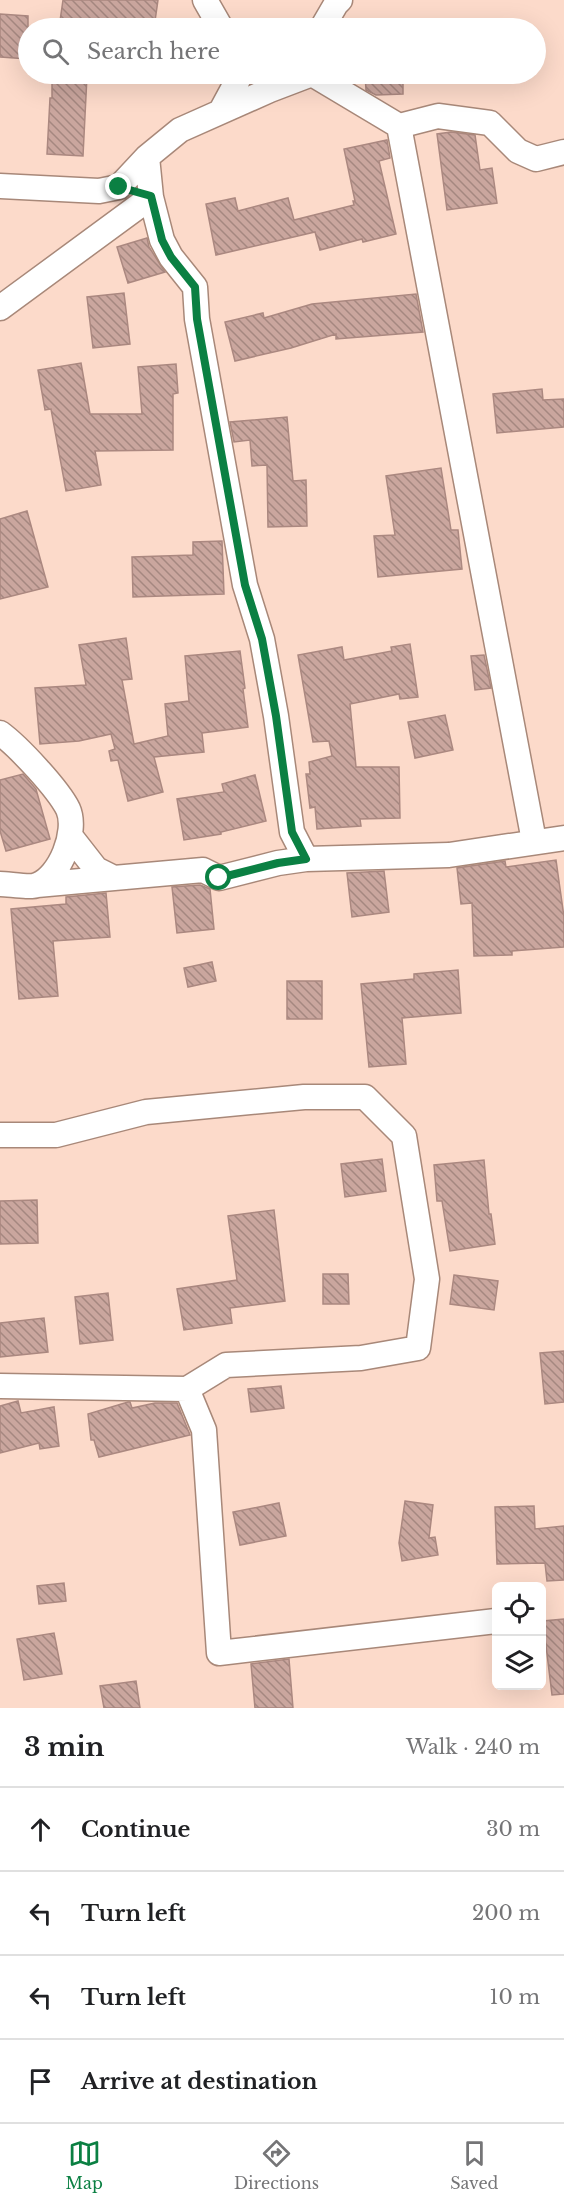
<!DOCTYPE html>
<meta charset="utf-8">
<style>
:root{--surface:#fff;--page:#f2f2f2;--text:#202124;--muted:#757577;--line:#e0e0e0;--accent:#0b8043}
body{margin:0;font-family:"Libre Baskerville",serif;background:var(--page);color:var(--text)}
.controls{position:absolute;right:18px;bottom:18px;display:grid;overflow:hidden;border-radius:9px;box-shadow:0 6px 24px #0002}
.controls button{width:54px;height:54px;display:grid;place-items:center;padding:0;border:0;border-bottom:2px solid var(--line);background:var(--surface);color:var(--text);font:30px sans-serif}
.stop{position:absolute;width:18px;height:18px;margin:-14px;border:4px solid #0b8043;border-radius:50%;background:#fff}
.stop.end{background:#0b8043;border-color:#fff;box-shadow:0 2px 6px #0008}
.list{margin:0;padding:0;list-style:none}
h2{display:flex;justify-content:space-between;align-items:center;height:78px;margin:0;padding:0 24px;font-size:26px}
h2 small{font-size:20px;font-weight:400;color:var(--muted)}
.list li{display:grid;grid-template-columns:39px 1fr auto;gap:18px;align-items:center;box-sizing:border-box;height:84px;padding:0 24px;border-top:2px solid var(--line)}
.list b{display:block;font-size:22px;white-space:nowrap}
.list em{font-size:20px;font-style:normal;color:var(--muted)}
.icon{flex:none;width:33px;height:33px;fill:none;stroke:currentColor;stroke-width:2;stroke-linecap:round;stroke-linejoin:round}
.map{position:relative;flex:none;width:564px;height:1708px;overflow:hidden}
.search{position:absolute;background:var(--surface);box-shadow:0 6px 24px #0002;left:18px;right:18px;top:18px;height:66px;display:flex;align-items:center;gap:15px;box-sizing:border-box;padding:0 21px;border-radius:33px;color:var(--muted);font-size:22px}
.sheet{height:414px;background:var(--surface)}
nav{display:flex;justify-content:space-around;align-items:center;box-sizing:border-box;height:84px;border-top:2px solid var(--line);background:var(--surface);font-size:16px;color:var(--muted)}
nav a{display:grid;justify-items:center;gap:3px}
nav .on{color:var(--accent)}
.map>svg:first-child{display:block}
.building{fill:url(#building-back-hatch);stroke:#ab8880;stroke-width:1.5}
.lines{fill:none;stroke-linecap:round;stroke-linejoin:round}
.street-casing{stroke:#a88879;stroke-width:27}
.street{stroke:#fff;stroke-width:24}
.route{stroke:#0b8043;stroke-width:8}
</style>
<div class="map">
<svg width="564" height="1708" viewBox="0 0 564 1708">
<defs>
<pattern id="building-back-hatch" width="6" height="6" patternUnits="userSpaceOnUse" patternTransform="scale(1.5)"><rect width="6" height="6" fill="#caa69e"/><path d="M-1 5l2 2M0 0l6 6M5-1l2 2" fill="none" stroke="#a58780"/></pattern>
</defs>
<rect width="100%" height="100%" fill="#fcdaca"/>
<!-- building -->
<path class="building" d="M 63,0 L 158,0 L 154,28 L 59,28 Z
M 0,14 L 28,16 L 28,59 L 0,57 Z
M 365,74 L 403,74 L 403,94 L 376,95 L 366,90 Z
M 52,76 L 87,76 L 83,156 L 47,154 L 50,98 L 52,98 Z
M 451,132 L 475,135 L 480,170 L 492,168 L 497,203 L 447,210 L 437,134 Z
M 387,140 L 390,158 L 379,161 L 396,234 L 363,242 L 362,239 L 320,250 L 315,232 L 216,255 L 206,204 L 235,198 L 238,211 L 288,198 L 294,220 L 354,205 L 353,201 L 355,201 L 344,149 Z
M 147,238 L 149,247 L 165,272 L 128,283 L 117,247 Z
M 124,293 L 130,344 L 93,348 L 87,297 Z
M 416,294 L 423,332 L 336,339 L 336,334 L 291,348 L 235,361 L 225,322 L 263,313 L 264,318 L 312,304 Z
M 81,363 L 90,414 L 142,414 L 138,367 L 176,364 L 178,393 L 173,394 L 173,450 L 95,451 L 101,485 L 66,491 L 51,409 L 45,410 L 38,370 Z
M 542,389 L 543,400 L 564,399 L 564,427 L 497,433 L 493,394 Z
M 287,417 L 293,481 L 306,480 L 307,526 L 268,527 L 267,465 L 252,466 L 250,440 L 234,442 L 230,422 Z
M 441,468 L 451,530 L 458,530 L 462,569 L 378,577 L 374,536 L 395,535 L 386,476 Z
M 27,511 L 48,587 L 0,599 L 0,519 Z
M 222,541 L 224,594 L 133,597 L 132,557 L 193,555 L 193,542 Z
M 126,638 L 132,679 L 122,680 L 134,744 L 168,736 L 165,704 L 189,701 L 185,656 L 240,651 L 245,688 L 243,689 L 248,727 L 202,733 L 204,752 L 154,757 L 163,792 L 128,801 L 118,760 L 111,761 L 109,751 L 115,749 L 111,734 L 79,741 L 40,744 L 35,688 L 86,685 L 79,645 Z
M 410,644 L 418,697 L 400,699 L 399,694 L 350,704 L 356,767 L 399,767 L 400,818 L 360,819 L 361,826 L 317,829 L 315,807 L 310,808 L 306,774 L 310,774 L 309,762 L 332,756 L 329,741 L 313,742 L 298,655 L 342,647 L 344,660 L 392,651 L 391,647 Z
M 484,655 L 491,688 L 475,690 L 471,656 Z
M 445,715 L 453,750 L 415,758 L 408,722 Z
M 23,774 L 36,789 L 50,839 L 6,851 L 0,831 L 0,780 Z
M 255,775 L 266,821 L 221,832 L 221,834 L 184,840 L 177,799 L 224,792 L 222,784 Z
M 556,860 L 564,917 L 564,947 L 512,951 L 512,955 L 474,956 L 472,903 L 461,904 L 457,868 L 505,861 L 506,867 Z
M 384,871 L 389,912 L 352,917 L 347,873 Z
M 200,885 L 210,889 L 214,929 L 177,933 L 172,887 Z
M 106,893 L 110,937 L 53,941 L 58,996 L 19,999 L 11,909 L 66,904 L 66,897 Z
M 212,962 L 216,981 L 188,987 L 184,968 Z
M 458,970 L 461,1013 L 402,1018 L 406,1064 L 369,1067 L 361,984 L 414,979 L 414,974 Z
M 287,981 L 322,981 L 322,1019 L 287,1019 Z
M 382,1159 L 386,1191 L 345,1197 L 341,1164 Z
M 484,1160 L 489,1214 L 491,1214 L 495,1244 L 450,1251 L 442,1201 L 437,1201 L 434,1165 Z
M 37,1200 L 38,1243 L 0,1244 L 0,1201 Z
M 274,1210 L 285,1301 L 230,1308 L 232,1323 L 184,1330 L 177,1289 L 237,1280 L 228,1216 Z
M 323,1274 L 348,1274 L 349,1304 L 323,1304 Z
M 454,1275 L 498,1281 L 494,1310 L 450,1304 Z
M 108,1293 L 113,1340 L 80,1344 L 75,1297 Z
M 44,1318 L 48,1352 L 0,1357 L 0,1323 Z
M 564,1351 L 564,1402 L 545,1404 L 540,1353 Z
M 281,1386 L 284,1408 L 251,1412 L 248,1389 Z
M 18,1401 L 21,1413 L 54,1407 L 59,1446 L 40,1449 L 39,1443 L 0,1453 L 0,1406 Z
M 128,1402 L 130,1402 L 132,1408 L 155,1403 L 177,1403 L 190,1435 L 99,1457 L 94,1440 L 91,1440 L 88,1414 Z
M 405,1501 L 433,1505 L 429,1538 L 435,1537 L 438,1555 L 402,1561 L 399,1543 Z
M 279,1503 L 286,1536 L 240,1545 L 233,1512 Z
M 534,1506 L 535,1529 L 564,1526 L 564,1580 L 547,1581 L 545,1563 L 497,1564 L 495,1507 Z
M 64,1583 L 66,1601 L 39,1604 L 37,1586 Z
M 564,1619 L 564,1694 L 552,1695 L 543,1621 Z
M 54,1633 L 62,1674 L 24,1680 L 17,1639 Z
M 289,1659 L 293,1708 L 255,1708 L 251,1664 Z
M 136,1681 L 140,1708 L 104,1708 L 100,1686 Z"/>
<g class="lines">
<defs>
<path id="street" d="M 205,0 L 221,28
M 322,28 L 336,4 L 340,0
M 221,111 L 241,74
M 399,126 L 534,841
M 147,157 L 151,197 L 162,240 L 171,257 L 195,287 L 197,319 L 245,585 L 262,639 L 276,716 L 292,832 L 306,859
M 0,186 L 99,191 L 119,187 L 147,157 L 180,130 L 270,90 L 312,74 L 399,126 L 438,116 L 490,123 L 518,151 L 536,159 L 564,152
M 0,308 L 151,197
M 0,733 C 19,747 58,789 68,809 C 78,831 60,877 37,885 C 30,888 9,884 0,884
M 71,837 L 96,869 L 114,878 L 203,870 L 219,878 L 278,863 L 306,859 L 449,855 L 564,838
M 37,885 L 114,878
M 0,1135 L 56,1135 L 146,1112 L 304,1097 L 365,1097 L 404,1136 L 427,1279 L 418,1348 L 361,1358 L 226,1365 L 187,1389
M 0,1386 L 187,1389 L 204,1430 L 219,1653 L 496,1621"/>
</defs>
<!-- street casing -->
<use href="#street" class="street-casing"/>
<!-- street -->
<use href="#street" class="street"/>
</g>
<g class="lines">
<!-- route -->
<path class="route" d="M 119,187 L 151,196 L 162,240 L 171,257 L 195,287 L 197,319 L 245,585 L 262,639 L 276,716 L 292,832 L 306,859 L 278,863 L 219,878"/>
</g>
</svg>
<div class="controls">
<button><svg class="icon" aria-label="locate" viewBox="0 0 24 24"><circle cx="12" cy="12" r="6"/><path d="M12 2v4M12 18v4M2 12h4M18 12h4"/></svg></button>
<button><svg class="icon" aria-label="layers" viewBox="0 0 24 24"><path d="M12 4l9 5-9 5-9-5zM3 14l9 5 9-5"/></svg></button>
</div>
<div class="stop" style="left:219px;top:878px"></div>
<div class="stop end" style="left:119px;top:187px"></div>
<div class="search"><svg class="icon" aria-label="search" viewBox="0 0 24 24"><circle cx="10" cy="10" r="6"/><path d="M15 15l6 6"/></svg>Search here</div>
</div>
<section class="sheet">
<h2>3 min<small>Walk · 240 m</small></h2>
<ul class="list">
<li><svg class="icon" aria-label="ahead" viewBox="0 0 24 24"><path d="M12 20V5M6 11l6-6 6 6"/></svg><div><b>Continue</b></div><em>30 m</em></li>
<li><svg class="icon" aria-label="left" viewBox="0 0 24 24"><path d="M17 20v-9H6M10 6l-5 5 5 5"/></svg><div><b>Turn left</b></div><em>200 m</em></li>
<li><svg class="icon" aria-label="left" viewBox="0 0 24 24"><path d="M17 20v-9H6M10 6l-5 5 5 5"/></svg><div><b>Turn left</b></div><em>10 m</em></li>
<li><svg class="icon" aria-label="arrive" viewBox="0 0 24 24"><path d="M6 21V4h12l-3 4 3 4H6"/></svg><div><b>Arrive at destination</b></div></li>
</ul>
</section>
<nav>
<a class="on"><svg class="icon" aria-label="map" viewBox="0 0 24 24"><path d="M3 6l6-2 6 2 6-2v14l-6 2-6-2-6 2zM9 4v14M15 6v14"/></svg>Map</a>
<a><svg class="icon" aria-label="directions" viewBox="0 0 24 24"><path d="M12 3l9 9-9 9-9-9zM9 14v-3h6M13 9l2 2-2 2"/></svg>Directions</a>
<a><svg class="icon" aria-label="saved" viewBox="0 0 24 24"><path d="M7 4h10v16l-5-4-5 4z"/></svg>Saved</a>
</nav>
